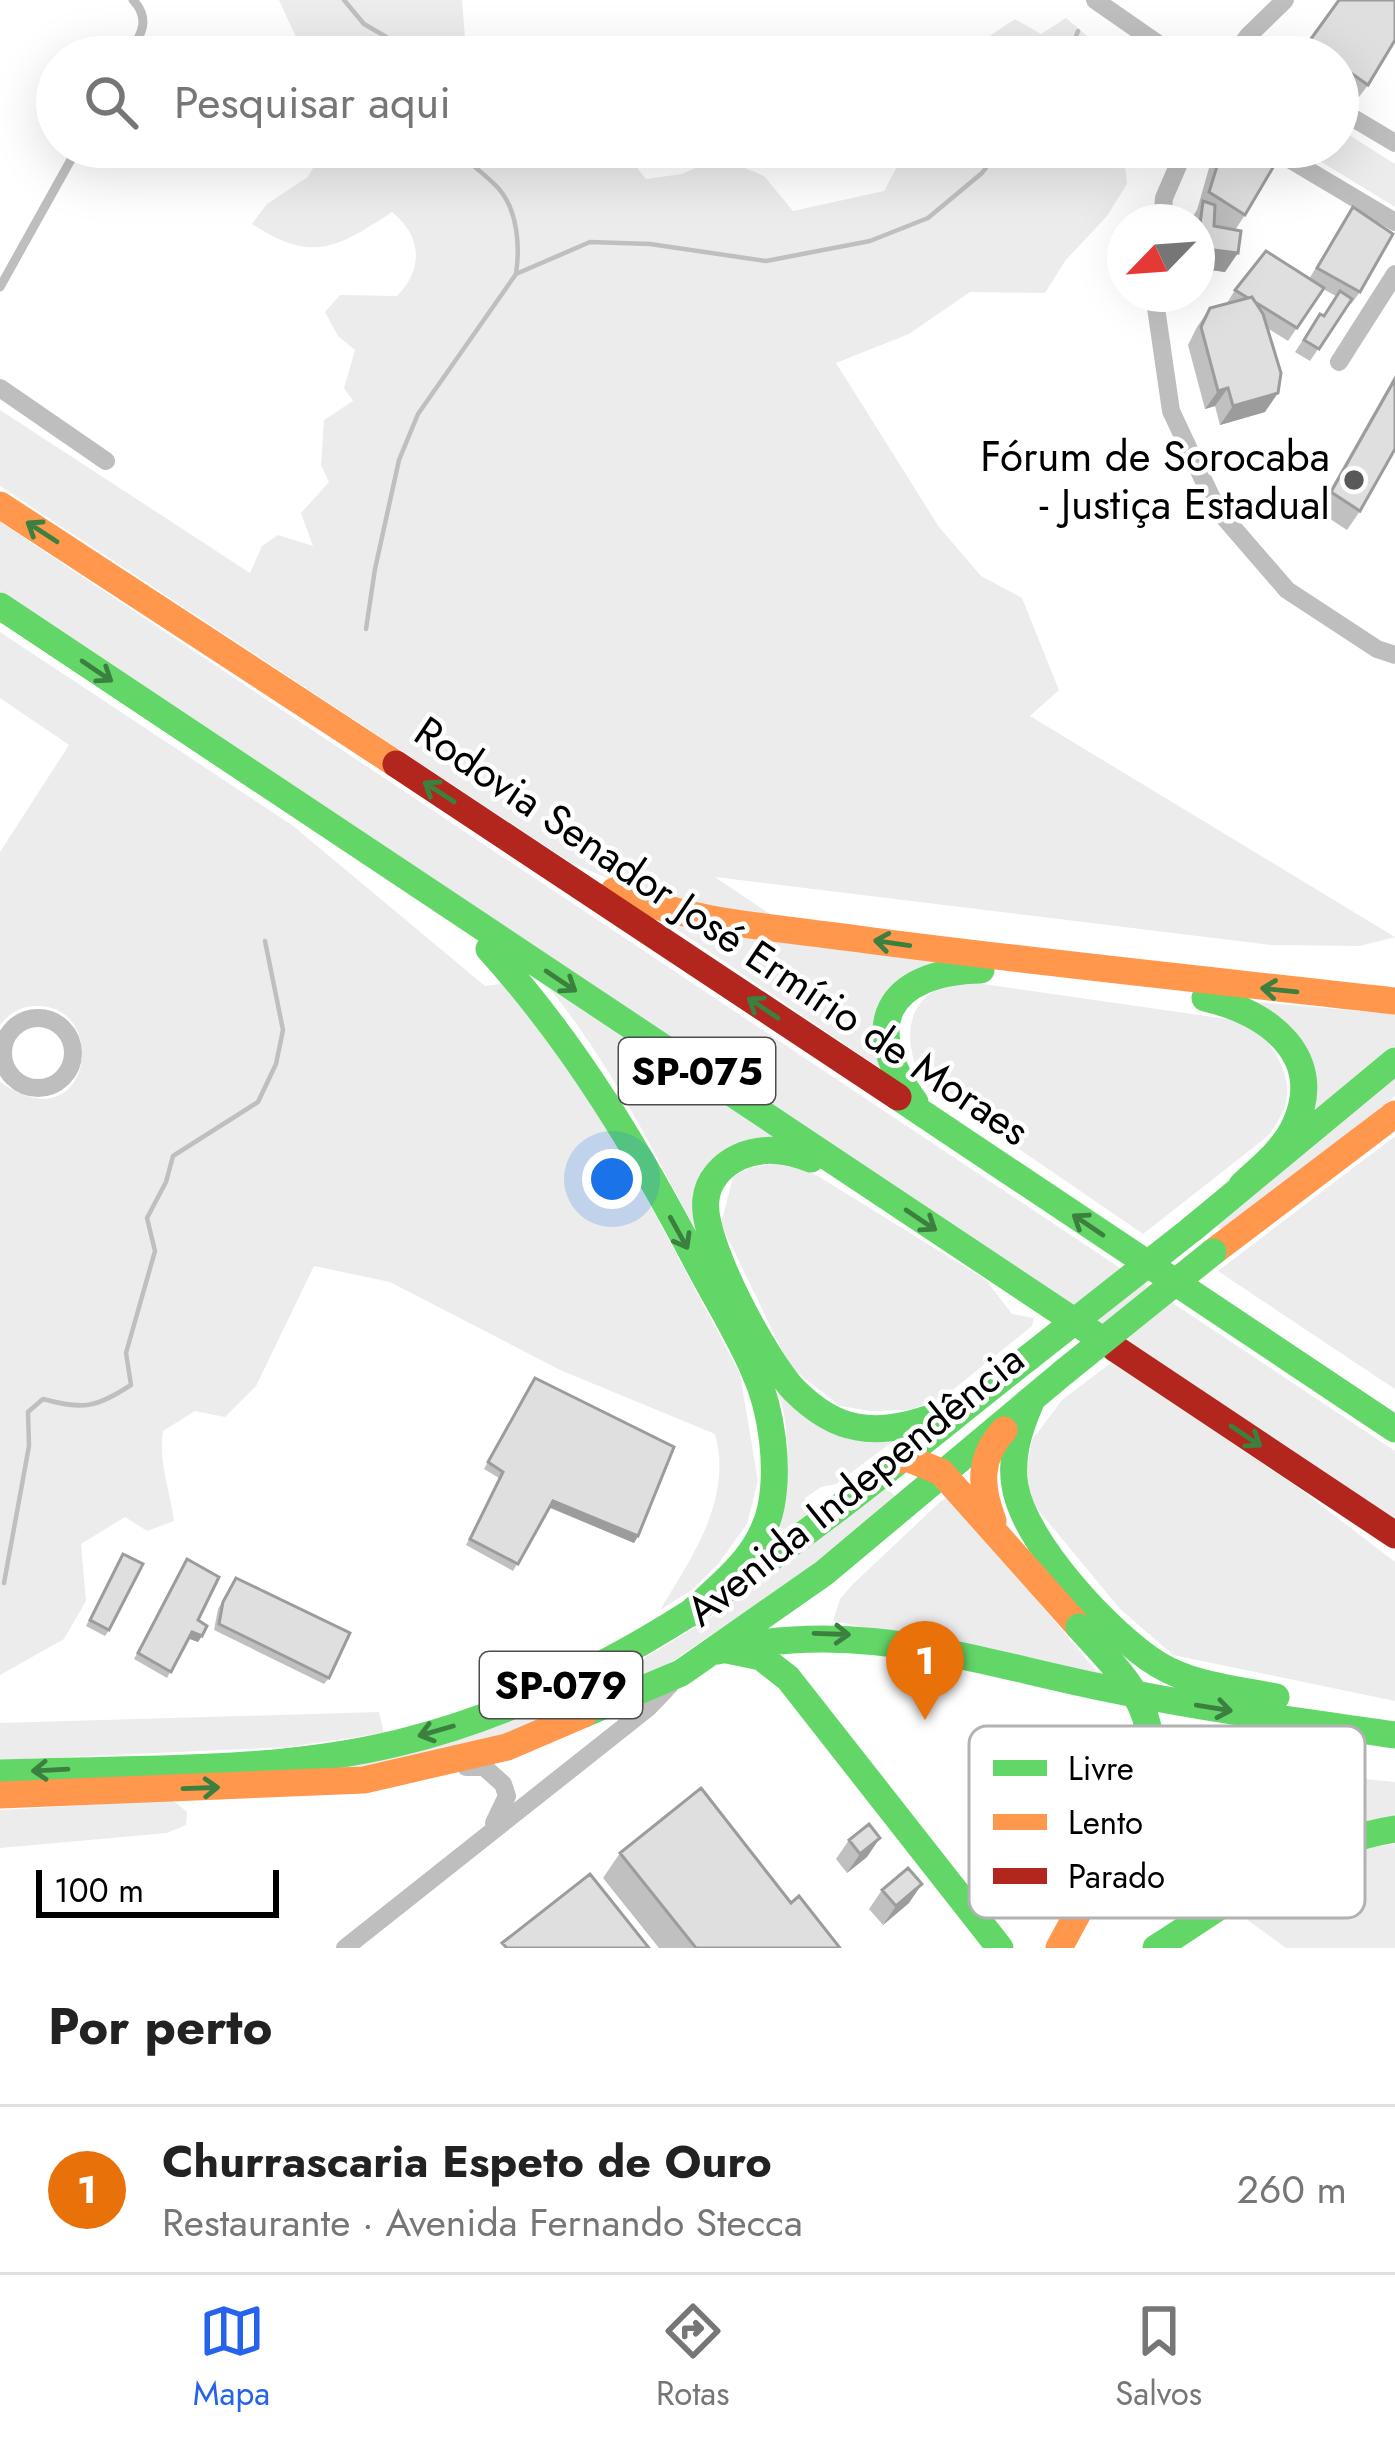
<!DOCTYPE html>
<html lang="pt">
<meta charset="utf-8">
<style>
:root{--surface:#fff;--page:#f2f2f2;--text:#222;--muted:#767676;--line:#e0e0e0;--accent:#2563eb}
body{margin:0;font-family:Jost,sans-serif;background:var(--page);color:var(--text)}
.compass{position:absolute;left:1107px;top:204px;width:108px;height:108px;border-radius:50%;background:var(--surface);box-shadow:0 12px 48px #0002;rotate:245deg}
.scale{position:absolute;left:36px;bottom:30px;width:243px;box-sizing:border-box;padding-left:12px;border:6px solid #000;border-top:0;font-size:33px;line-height:42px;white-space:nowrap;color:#000;-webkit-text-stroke:9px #fff;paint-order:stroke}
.you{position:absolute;left:612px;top:1179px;width:42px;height:42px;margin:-30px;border:9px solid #fff;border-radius:50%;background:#1a73e8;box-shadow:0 0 0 18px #1a73e833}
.badge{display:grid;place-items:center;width:78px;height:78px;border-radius:50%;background:var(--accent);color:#fff;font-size:39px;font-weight:700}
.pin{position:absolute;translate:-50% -99px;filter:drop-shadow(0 3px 6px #0008)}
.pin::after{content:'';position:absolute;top:63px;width:42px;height:36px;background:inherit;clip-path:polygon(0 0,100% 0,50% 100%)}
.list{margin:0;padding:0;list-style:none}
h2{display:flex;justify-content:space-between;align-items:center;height:156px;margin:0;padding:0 48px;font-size:51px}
h2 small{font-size:39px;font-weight:400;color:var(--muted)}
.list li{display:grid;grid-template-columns:78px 1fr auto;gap:36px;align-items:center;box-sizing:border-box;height:168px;padding:0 48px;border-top:3px solid var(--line)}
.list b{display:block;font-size:45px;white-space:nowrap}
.list p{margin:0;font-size:39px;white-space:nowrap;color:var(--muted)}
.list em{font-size:39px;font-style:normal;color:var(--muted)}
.icon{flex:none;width:66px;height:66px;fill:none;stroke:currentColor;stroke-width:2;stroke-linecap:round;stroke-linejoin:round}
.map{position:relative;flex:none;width:1395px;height:1948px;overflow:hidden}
.search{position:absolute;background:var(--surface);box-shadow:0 12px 48px #0002;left:36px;right:36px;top:36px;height:132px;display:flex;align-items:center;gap:30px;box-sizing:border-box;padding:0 42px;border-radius:66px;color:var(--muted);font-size:45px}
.sheet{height:324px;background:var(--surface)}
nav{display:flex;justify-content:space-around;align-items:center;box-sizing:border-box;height:168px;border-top:3px solid var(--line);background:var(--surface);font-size:33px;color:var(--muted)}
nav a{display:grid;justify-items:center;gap:6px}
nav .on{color:var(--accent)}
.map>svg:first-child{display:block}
.green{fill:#ececec}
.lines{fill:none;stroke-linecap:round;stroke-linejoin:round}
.stream{stroke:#bfbfbf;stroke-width:4.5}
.lane{stroke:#bebebe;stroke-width:9}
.street{stroke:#bebebe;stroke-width:18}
.fast{stroke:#63d668;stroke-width:27}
.slow{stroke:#ff974d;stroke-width:27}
.jam{stroke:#b3261e;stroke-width:27}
.fast-bridge{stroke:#63d668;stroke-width:27}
.wall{fill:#c0c0c0}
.shaded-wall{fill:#9c9c9c}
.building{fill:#dfdfdf;stroke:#9c9c9c;stroke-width:3}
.oneway{stroke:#3b803e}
.poi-dot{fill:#595959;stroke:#fff;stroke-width:4.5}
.labels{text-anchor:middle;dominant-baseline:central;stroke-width:9;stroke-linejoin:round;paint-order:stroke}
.shield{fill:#fff;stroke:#4c4c4c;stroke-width:3}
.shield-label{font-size:39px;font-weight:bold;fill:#000}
.poi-label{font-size:42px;fill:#000;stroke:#fff;text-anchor:end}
.street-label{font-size:42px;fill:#000;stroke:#fff}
.key{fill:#fff;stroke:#b2b2b2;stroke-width:3}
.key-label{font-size:33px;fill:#000}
</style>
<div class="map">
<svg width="1395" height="1948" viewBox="0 0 1395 1948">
<rect width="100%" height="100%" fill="#fff"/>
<!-- green -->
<path class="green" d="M 279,0 L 462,0 L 465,37 L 473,57 L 305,57 Z
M 1066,18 L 1099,46 L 1119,45 L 1145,57 L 958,57 L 1015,19 L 1041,34 Z
M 1338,128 L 1395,164 L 1395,207 L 1297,147 L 1338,147 Z
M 325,147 L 641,147 L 629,158 L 646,179 L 682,174 L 719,157 L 764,176 L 793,211 L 884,191 L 899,163 L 897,147 L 1123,147 L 1127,184 L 1107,216 L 1065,261 L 1045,293 L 970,292 L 909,334 L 836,363 L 939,527 L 981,576 L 1022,598 L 1059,690 L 1030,716 L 1395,937 L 1360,946 L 1271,945 L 715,877 L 779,920 L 632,889 L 570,862 L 0,486 L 0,410 L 250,573 L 262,546 L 278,535 L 313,546 L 301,513 L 329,482 L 321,465 L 324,420 L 353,401 L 344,388 L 355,350 L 338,336 L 325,312 L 340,295 L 397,296 C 424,269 422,236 392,212 C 336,249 311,263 252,224 L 267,204 L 308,177 Z
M 0,522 L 1395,1451 L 1395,1519 L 0,591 Z
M 0,632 L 292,825 L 485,986 L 508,983 L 596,1103 L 740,1374 L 758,1481 L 747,1524 L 719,1563 L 692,1590 L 660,1610 C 692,1557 733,1499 715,1434 L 560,1370 L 390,1282 L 314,1266 L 256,1386 L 225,1417 L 195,1411 L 163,1431 C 158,1461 170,1490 174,1521 L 147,1531 L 125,1517 L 81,1544 L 86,1601 L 64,1639 L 0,1675 L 0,1082 C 90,1145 110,1009 40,1006 C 23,1005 10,1012 0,1025 L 0,852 L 69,745 L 0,698 Z
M 672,926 L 970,960 L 913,977 L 884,1071 Z
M 955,980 L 1255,1023 C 1284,1066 1304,1090 1268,1136 L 1143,1234 L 921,1082 C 903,1036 903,1000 955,980 Z
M 550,989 L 773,1137 L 723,1157 L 708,1253 C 659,1163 615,1069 550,989 Z
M 1255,1002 L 1395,1014 L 1395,1054 L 1313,1114 Z
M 1395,1076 L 1395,1096 L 1227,1234 L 1212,1223 Z
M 1395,1136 L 1395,1389 L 1218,1271 Z
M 785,1162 L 818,1176 L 986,1280 L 1012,1314 L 1034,1318 L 1032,1326 L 944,1397 L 909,1410 L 871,1411 L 840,1406 L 790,1367 L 721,1224 L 733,1177 L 749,1168 Z
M 1112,1362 L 1300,1489 L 1395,1562 L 1395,1701 L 1173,1655 L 1120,1609 L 1030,1500 L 1027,1466 L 1032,1440 L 1062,1400 Z
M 775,1383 L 904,1433 L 836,1484 L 821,1487 L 805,1498 L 809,1512 L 788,1531 L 779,1527 C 789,1478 793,1430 775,1383 Z
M 884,1486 L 897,1498 L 792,1581 L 650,1676 L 493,1742 L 384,1768 L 216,1773 L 550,1703 L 638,1662 L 718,1613 Z
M 948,1499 L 953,1500 L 1098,1673 L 833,1621 L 840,1599 L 852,1585 L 942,1500 Z
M 379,1712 L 384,1733 L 287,1747 L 0,1760 L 0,1723 Z
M 1345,1777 L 1395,1782 L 1395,1821 L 1301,1843 Z
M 173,1800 L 187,1812 L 186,1825 L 167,1833 L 0,1848 L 0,1810 Z
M 1395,1844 L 1395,1948 L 1286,1948 L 1238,1913 L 1335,1853 Z"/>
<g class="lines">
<!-- stream -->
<path class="stream" d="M 344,0 L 364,24 L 407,49 L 410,57
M 1068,57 L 1078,31
M 458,147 C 469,166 485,173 499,189 C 518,211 520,247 516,274
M 366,629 L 375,569 L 399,460 L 418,414 L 516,274 L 590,242 L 650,244 L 766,261 L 870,241 L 928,218 L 982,173 L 1002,147
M 4,1583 L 29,1446 L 28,1412 L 43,1399 C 84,1410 95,1408 131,1385 L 126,1353 L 155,1251 L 147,1218 L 166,1182 L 173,1156 L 258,1102 L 276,1064 L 283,1030 L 265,941"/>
<!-- lane -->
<path class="lane" d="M 128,57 C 140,36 152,20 133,0
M 0,287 L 78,147"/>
<!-- street -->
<path class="street" d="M 1095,0 L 1177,57
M 1233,57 L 1248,36 L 1285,0
M 1338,109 L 1395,143
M 1269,147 L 1395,222
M 1162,222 L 1164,198 L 1186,147
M 1154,294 L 1171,411 L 1217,509 L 1287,590 L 1377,649 L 1395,655
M 1339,362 L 1395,274
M 0,388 L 106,461
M3 1053a35 35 0 1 1 70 0a35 35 0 1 1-70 0Z
M 466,1767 L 484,1767 L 503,1784 L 507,1796 L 494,1823
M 345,1948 L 648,1708 L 670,1685"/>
<!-- fast -->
<path class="fast" d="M 0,606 L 1116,1349
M 489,949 C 576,1045 640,1153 700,1268 C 718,1302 740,1337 755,1373 C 772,1411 779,1466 771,1507 C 761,1555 723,1583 689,1614
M 1205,998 C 1269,1012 1329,1058 1293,1129 C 1281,1152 1260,1168 1242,1185
M 898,1097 L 1395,1429
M 915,1102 C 859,1026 886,972 981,970
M 811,1159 C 787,1150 764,1146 739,1157 C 722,1165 708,1180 706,1199 C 700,1240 765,1359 794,1390 C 811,1407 833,1423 857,1427 C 893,1434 931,1418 965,1406
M 1192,1229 L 1395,1061
M 1030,1404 C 1019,1430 1010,1457 1015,1486 C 1024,1542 1111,1636 1159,1665 C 1194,1686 1237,1689 1276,1697
M 727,1650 L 761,1657 L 788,1678 L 1000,1948
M 717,1651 C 859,1618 968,1660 1105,1688 C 1201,1708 1298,1721 1395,1735
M 584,1714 L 681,1673 L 824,1573 L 1064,1372
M 0,1773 C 131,1768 270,1774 398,1743 C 641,1685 837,1508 1028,1358
M 1156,1948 C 1234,1899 1301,1844 1395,1829"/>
<!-- slow -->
<path class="slow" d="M 0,505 L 396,764
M 614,891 C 692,924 783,928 866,940 C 1042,963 1218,981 1395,1001
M 1393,1115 L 1395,1114
M 1213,1252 L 1395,1114
M 900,1460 L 907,1458 L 941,1472 L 1079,1627
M 993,1521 C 980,1487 978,1458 1004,1430
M 0,1795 L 364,1780 L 507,1747 L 584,1714
M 1059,1948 L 1144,1791"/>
<!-- jam -->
<path class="jam" d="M 396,764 L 898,1097
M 1116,1349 L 1395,1535"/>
<!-- fast-bridge -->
<path class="fast-bridge" d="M 1028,1358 L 1192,1229
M 1064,1372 L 1213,1252
M 1079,1627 C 1128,1681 1166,1713 1144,1791"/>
</g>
<!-- wall -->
<path class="wall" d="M 1339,0 L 1368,85 L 1359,97 L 1338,82 L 1338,57 L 1302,57 L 1299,55 Z
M 1221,147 L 1250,147 L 1245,215 L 1235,230 L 1225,272 L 1197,268 L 1197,222 L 1189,222 L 1197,210 L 1211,161 Z
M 1353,207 L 1360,292 L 1351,304 L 1349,303 L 1310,361 L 1295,352 L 1320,314 L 1324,316 L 1336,296 L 1323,289 L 1288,341 L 1267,328 L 1265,412 L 1220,425 L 1215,406 L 1205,409 L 1188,345 L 1197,327 L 1210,308 L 1228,303 L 1227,303 L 1235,290 L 1309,279 Z
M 1395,375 L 1395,453 L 1394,452 L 1360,511 L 1347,530 L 1318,511 Z
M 530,1384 L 638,1536 L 634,1543 L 550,1508 L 513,1571 L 466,1545 L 499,1478 L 484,1469 Z
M 123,1554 L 109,1630 L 105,1636 L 86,1626 Z
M 187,1559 L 198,1620 L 198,1642 L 188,1638 L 167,1678 L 134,1659 Z
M 232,1584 L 329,1678 L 324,1684 L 214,1630 L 218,1609 Z
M 849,1840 L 867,1857 L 847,1873 L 836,1859 Z
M 620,1853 L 791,1903 L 840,1948 L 659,1948 L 603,1878 Z
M 882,1890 L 909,1903 L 883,1925 L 869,1909 Z"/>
<!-- shaded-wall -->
<path class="shaded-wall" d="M 1197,248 L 1238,253 L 1225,272 L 1197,268 Z
M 1228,388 L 1215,406 L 1205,409 L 1218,391 Z
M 1278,393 L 1265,412 L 1220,425 L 1233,406 Z
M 553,1501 L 638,1536 L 634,1543 L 549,1507 Z
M 192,1632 L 202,1636 L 198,1642 L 187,1638 Z
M 880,1838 L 867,1857 L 847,1873 L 860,1854 Z
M 922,1884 L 909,1903 L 883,1925 L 896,1906 Z"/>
<!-- building -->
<path class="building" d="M 1339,0 L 1395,0 L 1395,40 L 1368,85 L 1338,64 L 1338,57 L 1328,57 L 1308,43 Z
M 1223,147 L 1250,147 L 1275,164 L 1245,215 L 1209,192 Z
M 1203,201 L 1215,205 L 1214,226 L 1241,231 L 1238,253 L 1197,248 Z
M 1353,207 L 1393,234 L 1360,292 L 1317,268 Z
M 1266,251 L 1324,288 L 1297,328 L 1255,302 L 1252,297 L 1248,298 L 1235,290 Z
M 1340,291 L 1352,299 L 1319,349 L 1304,340 L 1320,314 L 1324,316 Z
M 1252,297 L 1263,314 L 1281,373 L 1278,393 L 1233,406 L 1228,388 L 1218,391 L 1201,327 L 1210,308 Z
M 1395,379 L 1395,449 L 1360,511 L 1331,492 Z
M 535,1378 L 674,1447 L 638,1536 L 553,1501 L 518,1564 L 470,1539 L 503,1472 L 488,1462 Z
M 123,1554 L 143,1564 L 109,1630 L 90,1620 Z
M 187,1559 L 219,1577 L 198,1620 L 207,1626 L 202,1636 L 192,1632 L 171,1672 L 138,1653 Z
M 236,1578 L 350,1633 L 329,1678 L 219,1624 L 223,1602 Z
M 701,1788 L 791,1903 L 799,1896 L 840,1948 L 696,1948 L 620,1853 Z
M 869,1824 L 880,1838 L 860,1854 L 849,1840 Z
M 908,1868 L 922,1884 L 896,1906 L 882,1890 Z
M 590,1874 L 649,1948 L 507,1948 L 502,1943 Z"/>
<!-- one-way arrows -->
<defs><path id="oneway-shaft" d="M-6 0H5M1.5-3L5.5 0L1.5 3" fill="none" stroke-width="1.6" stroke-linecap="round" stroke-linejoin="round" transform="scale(3)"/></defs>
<g class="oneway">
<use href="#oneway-shaft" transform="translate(42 532) rotate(-147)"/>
<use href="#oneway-shaft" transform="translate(97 671) rotate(34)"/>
<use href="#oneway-shaft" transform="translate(439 792) rotate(-147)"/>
<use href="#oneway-shaft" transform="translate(892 943) rotate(-172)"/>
<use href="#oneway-shaft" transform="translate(561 981) rotate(34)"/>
<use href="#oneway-shaft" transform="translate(1279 990) rotate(-174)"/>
<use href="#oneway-shaft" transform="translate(763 1008) rotate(-146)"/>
<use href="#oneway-shaft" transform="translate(921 1220) rotate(34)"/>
<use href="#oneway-shaft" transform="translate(1088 1225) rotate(-146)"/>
<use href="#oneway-shaft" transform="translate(679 1233) rotate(61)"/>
<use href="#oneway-shaft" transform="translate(1246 1436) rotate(34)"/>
<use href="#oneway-shaft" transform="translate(832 1634) rotate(2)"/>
<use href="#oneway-shaft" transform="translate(1214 1708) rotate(9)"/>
<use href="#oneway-shaft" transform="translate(436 1731) rotate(164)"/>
<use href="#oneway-shaft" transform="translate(50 1770) rotate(177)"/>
<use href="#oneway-shaft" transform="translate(201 1788) rotate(-2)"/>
</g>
<!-- markers -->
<circle class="poi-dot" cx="1354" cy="480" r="12"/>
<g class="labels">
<!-- shield labels -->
<g class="shield">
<rect x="619" y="1038" width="156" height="66" rx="9"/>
<rect x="480" y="1652" width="162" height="66" rx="9"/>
</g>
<g class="shield-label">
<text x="697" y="1071">SP-075</text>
<text x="561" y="1685">SP-079</text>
</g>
<!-- poi labels -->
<g class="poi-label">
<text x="1330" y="456">Fórum de Sorocaba<tspan x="1330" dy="48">- Justiça Estadual</tspan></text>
</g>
<!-- street labels -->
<g class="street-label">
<text transform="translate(722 931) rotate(34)">Rodovia Senador José Ermírio de Moraes</text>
<text transform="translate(855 1485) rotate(-39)">Avenida Independência</text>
</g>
</g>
<!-- legend -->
<rect x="969" y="1726" width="396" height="192" rx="18" class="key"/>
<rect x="993" y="1760" width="54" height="16" fill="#63d668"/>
<rect x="993" y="1814" width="54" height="16" fill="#ff974d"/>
<rect x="993" y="1868" width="54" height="16" fill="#b3261e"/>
<g class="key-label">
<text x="1068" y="1780">Livre</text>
<text x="1068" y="1834">Lento</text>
<text x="1068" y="1888">Parado</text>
</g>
</svg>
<svg class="compass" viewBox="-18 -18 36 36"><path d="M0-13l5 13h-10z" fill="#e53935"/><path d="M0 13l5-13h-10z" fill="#767676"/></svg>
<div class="scale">100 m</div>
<div class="you"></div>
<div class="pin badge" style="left:925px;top:1720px;background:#e8710a">1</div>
<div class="search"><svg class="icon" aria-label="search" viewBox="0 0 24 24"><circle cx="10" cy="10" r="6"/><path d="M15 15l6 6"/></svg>Pesquisar aqui</div>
</div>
<section class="sheet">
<h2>Por perto<small></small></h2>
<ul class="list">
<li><span class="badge" style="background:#e8710a">1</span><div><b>Churrascaria Espeto de Ouro</b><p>Restaurante · Avenida Fernando Stecca</p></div><em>260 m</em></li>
</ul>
</section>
<nav>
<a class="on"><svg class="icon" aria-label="map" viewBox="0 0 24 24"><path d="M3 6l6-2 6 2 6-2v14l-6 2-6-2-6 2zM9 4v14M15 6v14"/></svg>Mapa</a>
<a><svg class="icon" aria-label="directions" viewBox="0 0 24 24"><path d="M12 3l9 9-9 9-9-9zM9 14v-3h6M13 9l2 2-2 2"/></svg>Rotas</a>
<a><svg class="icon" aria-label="saved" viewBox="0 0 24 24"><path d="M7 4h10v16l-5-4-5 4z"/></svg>Salvos</a>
</nav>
